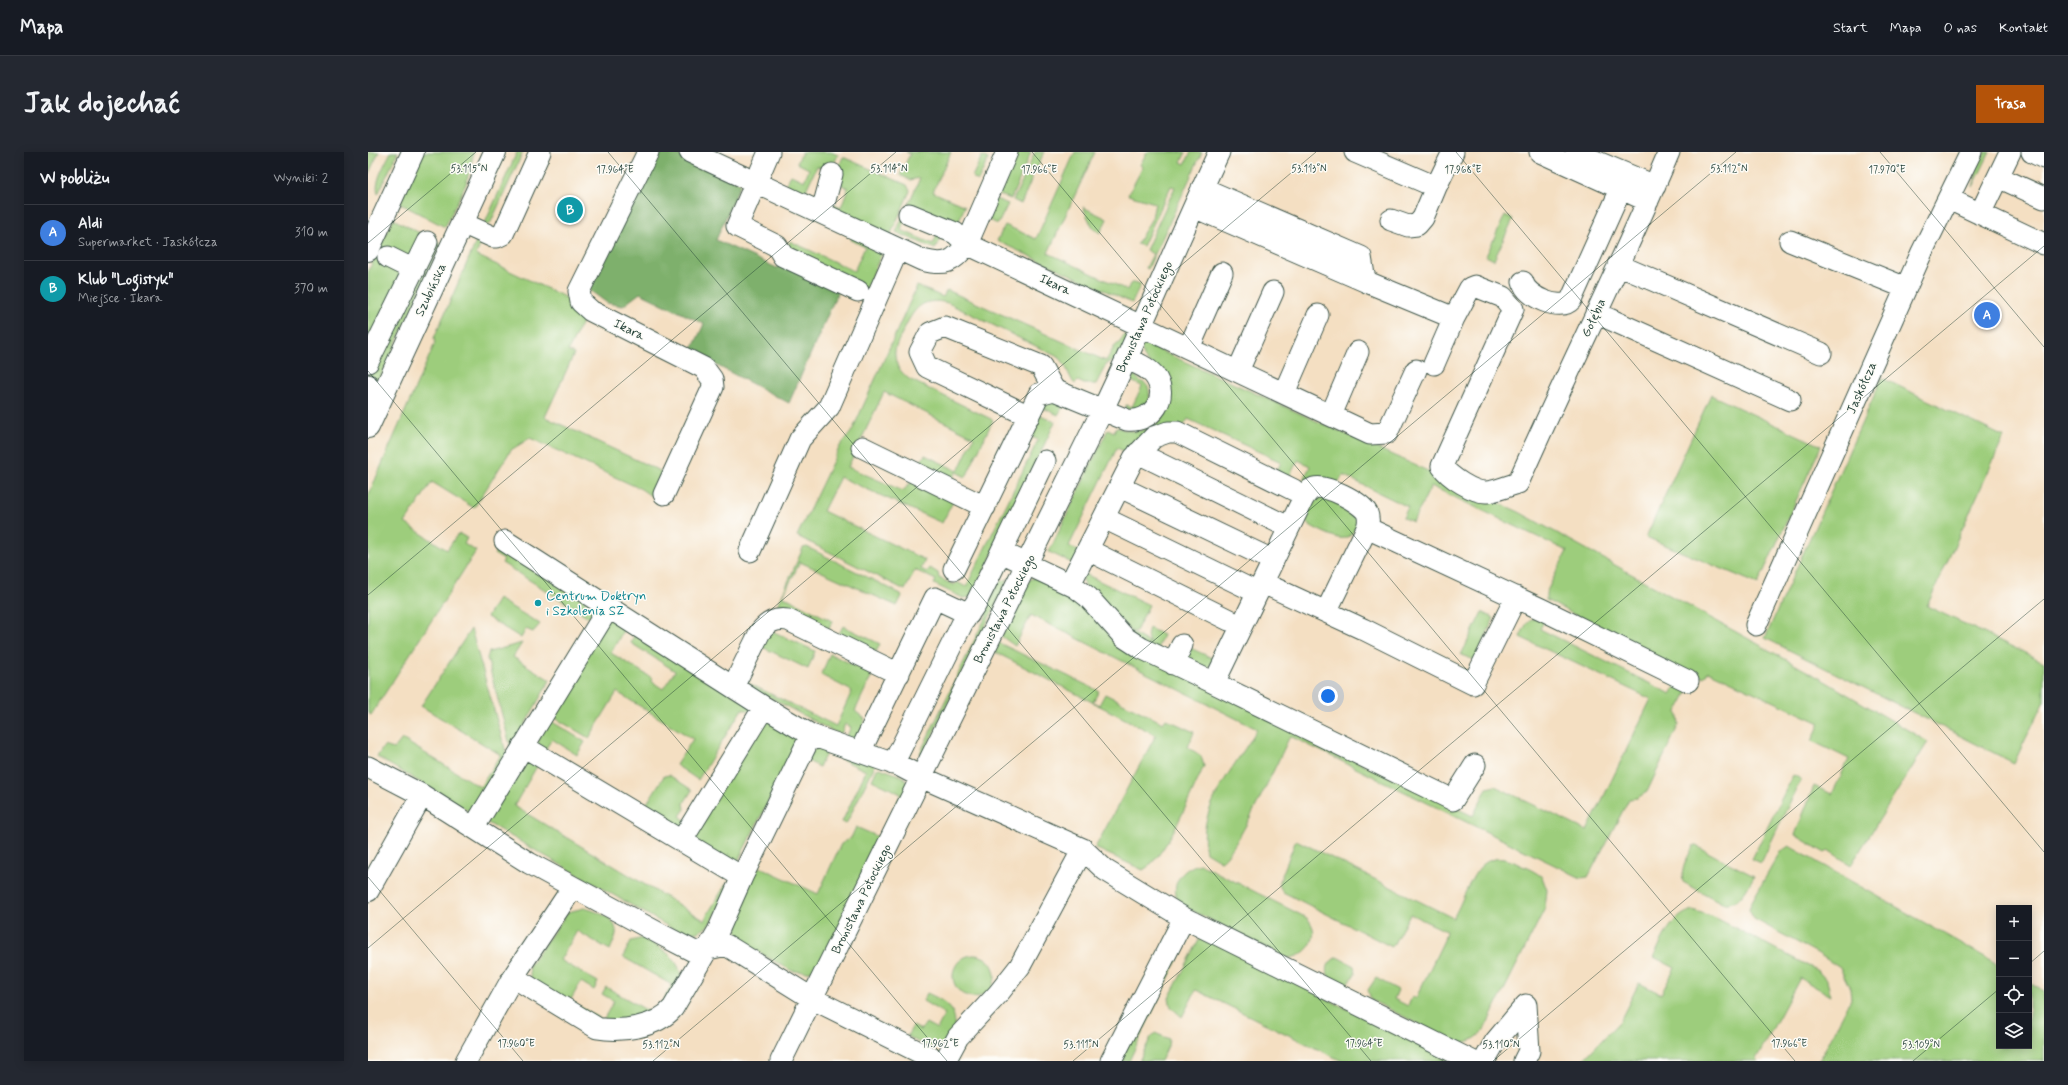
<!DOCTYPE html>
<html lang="pl">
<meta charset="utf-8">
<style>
:root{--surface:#171b24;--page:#242831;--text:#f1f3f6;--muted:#9ea1a6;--line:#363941;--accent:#b45309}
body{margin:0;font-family:Mynerve,sans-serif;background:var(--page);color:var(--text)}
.controls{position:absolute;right:12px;bottom:12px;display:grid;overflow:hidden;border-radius:0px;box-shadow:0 2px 10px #0003}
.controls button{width:36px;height:36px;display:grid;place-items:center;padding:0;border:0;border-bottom:1px solid var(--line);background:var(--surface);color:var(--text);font:20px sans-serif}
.you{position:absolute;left:960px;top:544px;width:14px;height:14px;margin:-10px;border:3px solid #fff;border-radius:50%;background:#1a73e8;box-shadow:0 0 0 6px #1a73e833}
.badge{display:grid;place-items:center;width:26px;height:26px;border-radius:50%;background:var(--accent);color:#fff;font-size:13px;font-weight:700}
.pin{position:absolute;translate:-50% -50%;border:2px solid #fff;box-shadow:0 1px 4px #0006}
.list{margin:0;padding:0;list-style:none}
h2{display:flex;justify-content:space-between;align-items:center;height:52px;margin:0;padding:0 16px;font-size:17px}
h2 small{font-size:13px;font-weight:400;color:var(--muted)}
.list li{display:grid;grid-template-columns:26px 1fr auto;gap:12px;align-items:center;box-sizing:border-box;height:56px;padding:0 16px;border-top:1px solid var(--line)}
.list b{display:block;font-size:15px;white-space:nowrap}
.list p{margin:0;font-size:13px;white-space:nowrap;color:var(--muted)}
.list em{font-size:13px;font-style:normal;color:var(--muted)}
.icon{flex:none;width:22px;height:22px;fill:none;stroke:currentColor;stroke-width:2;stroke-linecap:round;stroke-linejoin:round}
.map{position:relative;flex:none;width:1676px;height:909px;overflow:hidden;border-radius:0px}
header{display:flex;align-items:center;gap:24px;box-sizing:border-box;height:56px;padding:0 20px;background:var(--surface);border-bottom:1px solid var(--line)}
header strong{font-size:19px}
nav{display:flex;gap:22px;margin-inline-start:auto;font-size:14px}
.intro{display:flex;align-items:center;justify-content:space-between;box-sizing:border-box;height:96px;padding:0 24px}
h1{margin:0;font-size:28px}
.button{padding:10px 18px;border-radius:0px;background:var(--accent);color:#fff;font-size:14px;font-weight:700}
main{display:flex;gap:24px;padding:0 24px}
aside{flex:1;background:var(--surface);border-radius:0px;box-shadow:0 2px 10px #0003}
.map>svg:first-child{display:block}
.green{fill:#9dcd7c;stroke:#5e8558}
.forest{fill:#7eb06c;stroke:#4e7650}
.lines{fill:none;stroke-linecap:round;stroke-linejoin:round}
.minor-casing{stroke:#3f5549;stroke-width:23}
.major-casing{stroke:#3f5549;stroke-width:24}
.minor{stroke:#fff;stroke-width:21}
.major{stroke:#fff;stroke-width:22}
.ticks{fill:none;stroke:#1f3d34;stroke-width:1;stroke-opacity:0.45}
.culture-dot{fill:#0f9aa8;stroke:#fdfcf7;stroke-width:1.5}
.labels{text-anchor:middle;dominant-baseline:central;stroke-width:3;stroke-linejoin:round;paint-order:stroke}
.street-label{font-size:13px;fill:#1f3d34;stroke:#fdfcf7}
.culture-label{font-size:13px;fill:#0d838f;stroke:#fdfcf7;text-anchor:start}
.ticks-label{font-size:10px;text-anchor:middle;fill:#1f3d34;stroke:#fdfcf7;stroke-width:3;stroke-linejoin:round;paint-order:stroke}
</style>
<header>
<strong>Mapa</strong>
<nav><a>Start</a><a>Mapa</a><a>O nas</a><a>Kontakt</a></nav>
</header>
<div class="intro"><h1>Jak dojechać</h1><a class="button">Trasa</a></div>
<main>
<aside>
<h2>W pobliżu<small>Wyniki: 2</small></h2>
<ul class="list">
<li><span class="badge" style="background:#3f7fe0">A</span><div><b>Aldi</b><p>Supermarket · Jaskółcza</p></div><em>310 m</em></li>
<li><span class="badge" style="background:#0f9aa8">B</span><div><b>Klub &quot;Logistyk&quot;</b><p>Miejsce · Ikara</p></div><em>370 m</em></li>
</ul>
</aside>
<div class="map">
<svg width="1676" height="909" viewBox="0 0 1676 909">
<rect width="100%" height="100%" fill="#fdfcf7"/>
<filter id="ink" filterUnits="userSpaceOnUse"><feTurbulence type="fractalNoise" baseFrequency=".025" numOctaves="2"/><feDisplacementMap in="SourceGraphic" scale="8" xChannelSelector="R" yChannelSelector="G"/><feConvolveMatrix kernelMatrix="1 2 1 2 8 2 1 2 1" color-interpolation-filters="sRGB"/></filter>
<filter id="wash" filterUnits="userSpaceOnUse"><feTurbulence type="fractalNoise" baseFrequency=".012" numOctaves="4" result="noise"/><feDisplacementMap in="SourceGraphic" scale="16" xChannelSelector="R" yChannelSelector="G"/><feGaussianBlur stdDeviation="0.9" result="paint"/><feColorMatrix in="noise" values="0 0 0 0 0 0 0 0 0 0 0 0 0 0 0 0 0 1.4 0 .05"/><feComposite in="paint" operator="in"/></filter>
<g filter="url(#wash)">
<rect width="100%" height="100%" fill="#f4dfc2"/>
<!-- green -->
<path class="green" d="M 0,0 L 11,0 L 0,23 Z
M 23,0 L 30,0 L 10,42 C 6,29 17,12 23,0 Z
M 54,0 L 106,0 L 98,32 L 77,75 L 31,51 Z
M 149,0 L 155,0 L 122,72 L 116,73 Z
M 434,0 L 463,0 L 470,3 L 462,20 L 449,14 L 438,38 L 454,45 L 444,51 L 418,32 L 423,23 L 436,29 L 441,17 L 429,11 Z
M 538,0 L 583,0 L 565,40 L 597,54 L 588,76 L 543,54 L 533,78 L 565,92 L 571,79 L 574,83 L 567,97 L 528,80 L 552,26 L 542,28 L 532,23 L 542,2 Z
M 646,0 L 663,0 L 643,47 L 627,41 Z
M 667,0 L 676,0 L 667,21 L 659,18 Z
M 707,0 L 727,0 L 680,101 L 759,138 L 762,132 L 766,130 L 773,132 L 764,151 L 629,89 L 637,73 L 668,87 Z
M 779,0 L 818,0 L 813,10 L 817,12 L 823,0 L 834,0 L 780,117 L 778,116 L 785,102 L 778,98 L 807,35 L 803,34 L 775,94 L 769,92 L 784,66 L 787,51 L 760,43 L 775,15 L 772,13 Z
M 1617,0 L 1622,0 L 1605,35 L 1609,16 Z
M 614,4 L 620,7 L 610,29 L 604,25 Z
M 475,5 L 539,33 L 542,39 L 521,86 L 463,59 L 462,50 L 473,55 L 480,36 L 468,30 L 466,25 Z
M 657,23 L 664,26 L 653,52 L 645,48 Z
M 625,46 L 640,52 L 630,72 L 616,66 Z
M 715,55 L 739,67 L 732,81 L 724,75 Z
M 1137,63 L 1145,67 L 1126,108 L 1118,104 Z
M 25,67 L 73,92 L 8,235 L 0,220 L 0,120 Z
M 486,82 L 516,96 L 498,138 L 417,101 L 422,89 L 486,119 L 497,95 L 483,88 Z
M 108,90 L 113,91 L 108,103 L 201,147 L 206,157 L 216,166 L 200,199 L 206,202 L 177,265 L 294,320 L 283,344 L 273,337 L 162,286 L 143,298 L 106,356 L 64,330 L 37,371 L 79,398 L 89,383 L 92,382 L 99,386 L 96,392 L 108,399 L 3,563 L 0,561 L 0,344 L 67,191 L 66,186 Z
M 549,134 L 575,145 L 579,138 L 738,209 L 746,195 L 752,190 L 756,183 L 761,185 L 751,207 L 739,211 L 728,232 L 716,232 L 710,229 L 707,232 C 702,228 699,214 692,206 L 580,151 C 552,144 545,159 534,181 C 531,188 526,196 527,204 C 528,215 534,221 541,227 L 625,268 L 598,325 L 588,320 L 582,332 L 551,312 L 557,303 L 590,319 L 606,285 L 516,240 L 480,315 L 535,339 L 547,326 L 587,346 L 574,371 L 472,325 L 455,359 L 557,408 L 553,417 L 559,420 L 562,416 L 570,421 L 571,426 L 586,433 L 589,430 L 598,435 L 670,288 L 662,284 L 669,261 L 687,270 L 604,445 L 595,446 L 566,432 L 568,428 L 547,418 L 537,438 L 429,384 L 472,294 L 484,279 Z
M 773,190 L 1151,360 L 1455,528 L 1560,590 L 1483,713 L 1460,698 L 1457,701 L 1427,683 L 1446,634 L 1464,642 L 1481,607 L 1444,589 L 1452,571 L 1340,519 L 1336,525 L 1328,522 L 1326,525 L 1178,448 L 1178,441 L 1199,399 L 1063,334 L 1045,370 L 1035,366 L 1040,355 L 975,323 L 969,334 L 934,332 L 942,314 L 930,308 L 920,327 L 908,321 L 913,310 L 820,267 L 814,276 L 760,301 L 749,296 L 701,394 L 711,399 L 706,412 L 681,400 L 740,277 L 746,280 L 748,275 C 754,277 762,280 769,279 C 791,277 805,258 802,236 C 800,213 772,218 773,190 Z
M 767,221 C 771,236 784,224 781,250 L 769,259 L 757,257 L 758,253 L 764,255 L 774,234 L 763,229 Z
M 1514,226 L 1636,285 L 1559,454 L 1676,510 L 1676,549 L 1646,611 L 1397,486 Z
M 1343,243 L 1453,294 L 1390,432 L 1278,385 Z
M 686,249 L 698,250 L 690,263 L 673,255 Z
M 946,343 L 982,355 L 991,368 C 983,391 974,389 955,380 C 947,376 941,374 936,367 Z
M 439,395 L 533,442 L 534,444 L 529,454 L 432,410 L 415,444 L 464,469 L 460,480 L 405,464 L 435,396 Z
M 130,396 L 139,398 L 222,452 L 225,458 L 222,466 L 134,411 L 136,408 L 126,402 Z
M 715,421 L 781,453 L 768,479 L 764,480 L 718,436 L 714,424 Z
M 668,425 L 687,434 L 724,458 L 986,608 L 1105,664 L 1119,636 L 1127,634 L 1219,679 L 1283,547 L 1152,485 C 1158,472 1161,463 1177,467 L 1172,477 L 1303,542 L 1310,531 L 1321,537 L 1309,559 L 1311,572 L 1279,640 L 1269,646 L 1261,647 L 1220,725 L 1213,726 L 922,584 C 913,603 866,705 853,709 L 838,700 C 827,656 870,612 889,577 L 663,463 L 647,494 L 633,484 L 661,428 Z
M 640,427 L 555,603 L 552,601 L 619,462 L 616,460 L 631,430 Z
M 130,447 L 172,472 L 165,480 L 158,477 L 153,486 L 119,465 Z
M 1114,460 L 1126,466 L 1107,508 L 1093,503 Z
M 238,465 L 257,475 L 243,501 L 284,526 L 283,529 L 295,537 L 307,519 L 263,491 L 267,480 L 384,554 L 382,559 L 374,557 L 330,628 L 308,613 L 325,587 L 249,540 L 221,586 L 180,562 Z
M 475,474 L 512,492 L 508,500 L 471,482 Z
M 781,476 L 795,483 L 789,497 C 780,491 777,487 781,476 Z
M 103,477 L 139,604 L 108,659 L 101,659 L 9,605 L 16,594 L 26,597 L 34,587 L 112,635 L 133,603 L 53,554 Z
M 404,479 L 447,499 L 440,517 L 392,494 Z
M 154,491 L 145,505 L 182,528 L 143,597 L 119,506 L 121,500 Z
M 631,491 L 731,539 L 725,550 L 731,553 L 737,542 L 795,571 L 798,567 L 826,580 L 820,595 L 833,604 L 836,614 C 824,640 798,706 775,718 L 727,696 L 788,583 L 627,500 Z
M 818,494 L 844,506 L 848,508 L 838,517 L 820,512 L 816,498 Z
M 462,502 L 501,520 L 503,525 L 487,559 L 497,567 L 491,585 L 484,589 L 477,588 L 483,575 L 477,572 L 473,582 L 464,579 L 405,547 L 387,539 L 380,531 L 468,574 L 484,539 L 453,523 Z
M 393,565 L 432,587 L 368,713 L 319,687 Z
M 178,566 L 217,590 L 209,603 L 184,587 L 175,601 L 168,597 Z
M 449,594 L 508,611 L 478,672 L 474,670 L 498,619 L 459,600 L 451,615 L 438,608 Z
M 155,604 L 172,609 L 146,654 L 336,768 L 358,732 L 361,734 C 347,761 343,792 305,777 L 118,670 Z
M 512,616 L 536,625 L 540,635 L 451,816 L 440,820 L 424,819 L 380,794 L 370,783 L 367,759 L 377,744 L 389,717 L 392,715 L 450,742 L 473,692 L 483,686 L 488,675 L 513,686 L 533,642 L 504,628 L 509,617 Z
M 301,623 L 324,638 L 316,651 L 317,657 L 312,664 L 318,669 L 311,681 L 274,659 L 296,624 Z
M 1425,623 L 1433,627 L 1393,711 L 1384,707 Z
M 928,688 L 1085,766 C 1102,738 1108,689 1152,713 C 1160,716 1168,720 1174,725 L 1179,738 L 1177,756 L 1117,876 C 1111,886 1101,891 1088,891 L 1003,848 L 1000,838 L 1008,826 L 1030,838 L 1026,847 L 1040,854 L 1044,845 L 1048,846 L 1076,788 L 1078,779 L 1042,762 L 1024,795 L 915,740 L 912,735 L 911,731 Z
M 1326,693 L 1386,724 C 1378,738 1373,753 1354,751 L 1315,730 C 1312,716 1320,705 1326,693 Z
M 1421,694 L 1631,813 L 1631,894 L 1661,894 L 1661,831 L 1676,839 L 1676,909 L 1451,909 L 1483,847 L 1482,836 L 1472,816 L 1449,801 L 1386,767 L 1381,758 L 1383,751 L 1412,700 Z
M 832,712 L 939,766 C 955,783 939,806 919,806 L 815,754 C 798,738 812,716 832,712 Z
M 216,756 C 228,759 250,766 248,782 C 247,787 244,793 242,798 L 209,779 L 192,808 L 230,830 L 226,838 L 213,830 L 202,849 L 235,868 L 246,849 L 234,842 L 238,835 L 287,863 L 304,833 L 255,805 L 263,789 L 275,786 C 294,797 311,804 314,828 L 290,863 L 237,873 L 163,828 L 161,814 L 200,760 Z
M 1325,758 L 1348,766 L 1450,819 L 1459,829 L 1463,844 L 1432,826 L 1388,907 L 1390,909 L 1214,909 L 1252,869 L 1271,831 L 1293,842 L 1307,816 L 1286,805 C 1295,786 1303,764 1325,758 Z
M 819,776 L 1082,909 L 974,909 L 828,838 L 814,865 L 803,855 L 801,846 L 832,786 L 832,784 L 823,779 L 761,909 L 751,909 Z
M585 824a21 21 0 1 1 42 0a21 21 0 1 1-42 0Z
M 969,805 L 986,814 L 987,822 L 981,830 L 969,832 L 961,826 C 957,816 960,810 969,805 Z
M 559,841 C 568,845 580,851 584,859 C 592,873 581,895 565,895 C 556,895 547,888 539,884 L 545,874 L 553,878 L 558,871 L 569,877 L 577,862 L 555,849 Z
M 787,881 L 801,887 L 800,894 L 793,909 L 771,909 L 783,885 Z"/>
<!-- forest -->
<path class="forest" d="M 289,0 L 304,0 L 373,31 L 348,88 L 409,116 L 414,108 L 472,135 L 421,251 L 323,200 L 336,172 L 272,141 L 255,154 L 239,151 L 220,137 Z"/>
</g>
<g filter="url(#ink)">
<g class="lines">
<defs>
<path id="minor" d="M 280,0 L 211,139 L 213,150 L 223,159 L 336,216 L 344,227 L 345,235 L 296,342
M 322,0 L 554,108 C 577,114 585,111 599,92 L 1002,282 L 1019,281 L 1048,218
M 401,0 L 369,74 L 409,94 L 415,104 L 490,139
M 987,0 L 1068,35 L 1085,0
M 1172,0 L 1280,49
M 1664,0 L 1676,6
M 1208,1 L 1287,34
M 1630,25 L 1676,46
M 834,36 L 993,105 L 996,123 L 999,130 L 1086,166 L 1102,136 L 1107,134 L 1135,145 L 1145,157 L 1074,314 C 1081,325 1106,341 1119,340 C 1129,339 1140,334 1150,331 C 1199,220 1254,112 1301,0
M 1581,47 L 1676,92
M 826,55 L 999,130
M 451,60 L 457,48 L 464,22
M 541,62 L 587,81 L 599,92 L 639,0
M 1612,62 L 1642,0
M 1023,68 L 1040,74 L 1049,73 L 1055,66 L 1068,35
M 94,71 L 125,85 L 129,85 L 135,82 L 172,0
M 1422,89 L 1538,136
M 20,105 L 46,118
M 1250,113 L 1453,201
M 1155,130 C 1158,145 1193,160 1203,148 L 1253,37
M 1228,161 L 1422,248
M 821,196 L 854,121
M 0,210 L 59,90
M 1066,212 L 1086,166
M 870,219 L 905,140
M 0,233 L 5,262
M 916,241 L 950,163
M 963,263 L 990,200
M 661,264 L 559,215 L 552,200 L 562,181 L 577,175 L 673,214 L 686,238
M 494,295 L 617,355
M 770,301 L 912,371
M 677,309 L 633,400 L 707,435 L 720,445 L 756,485 L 773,496 L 846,531 L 935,347 C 938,342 940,338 946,336 C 958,332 993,350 999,361 C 1001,366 1001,370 999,376 L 1173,457 L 1320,529
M 752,335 L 896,404
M 736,366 L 880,436
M 137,389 L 396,555 L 443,583 L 532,614 L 553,625 L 715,697 L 737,718 L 816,766 L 1104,909
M 720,398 L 861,468
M 382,399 L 432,287 L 461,255 L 530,97
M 586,417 L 671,242 L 686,238 L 759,268 C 784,271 803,245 786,223 C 779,215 769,211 759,207
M 895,431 L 995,477 L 1105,532 L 1148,445
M 702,432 L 766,306 L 786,285 L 800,280 L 809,280 L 926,338
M 958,460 L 999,376
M 1388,473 L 1554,100 L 1603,0
M 805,512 L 814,493
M 846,531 L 1085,648 L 1107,613
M 365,535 L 392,480 C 400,470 407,466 420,468 L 531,522
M 155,594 L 374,725 L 443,583
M 492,600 L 567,446 L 601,462
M 525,612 L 595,470 L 608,451 L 633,400
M 0,615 L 54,643 L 161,711 L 294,783 L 327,800 L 358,793 L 445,847 L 569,909
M 106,675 L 241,455
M 319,680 L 396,555
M 0,739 L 54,643
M 145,825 L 229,876 C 253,880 288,876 305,856 L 350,779 L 374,725
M 98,909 L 145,825 L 205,735
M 413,909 L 735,257 C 776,172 811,85 851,0
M 577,909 L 590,885 L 630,842 L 652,814 L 715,697
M 743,909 L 816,766
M 1116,909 L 1127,890 L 1158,853
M 1156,909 L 1161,899 L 1158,853"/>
<path id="major" d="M 0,98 L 45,0
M 0,275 L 127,0"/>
</defs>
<!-- minor casing -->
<use href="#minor" class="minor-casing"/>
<!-- major casing -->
<use href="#major" class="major-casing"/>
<!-- minor -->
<use href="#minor" class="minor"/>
<!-- major -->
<use href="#major" class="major"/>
</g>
</g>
<!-- ticks -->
<path class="ticks" d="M 240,0 L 1003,909M 664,0 L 1427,909M 1088,0 L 1676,700M 1512,0 L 1676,195M 0,91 L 108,0M 0,219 L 579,909M 0,443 L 528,0M 0,725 L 155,909M 0,796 L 948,0M 1661,812 L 1676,799M 285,909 L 1368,0M 705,909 L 1676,94M 1125,909 L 1676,447M 1545,909 L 1631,837"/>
<!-- markers -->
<circle class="culture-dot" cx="170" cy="451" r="4"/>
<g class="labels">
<!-- street labels -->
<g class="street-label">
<text transform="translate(687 133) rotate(25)">Ikara</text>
<text transform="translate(63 138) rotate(-65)">Szubińska</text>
<text transform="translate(777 165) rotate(-66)">Bronisława Potockiego</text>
<text transform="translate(1226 166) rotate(-65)">Gołębia</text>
<text transform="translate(261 178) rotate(26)">Ikara</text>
<text transform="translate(1494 236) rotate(-66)">Jaskółcza</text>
<text transform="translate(637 457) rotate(-63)">Bronisława Potockiego</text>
<text transform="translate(494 747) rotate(-64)">Bronisława Potockiego</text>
</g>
<!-- culture labels -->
<g class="culture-label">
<text x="178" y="444">Centrum Doktryn<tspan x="178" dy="15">i Szkolenia SZ</tspan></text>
</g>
</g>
<g class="ticks-label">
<text x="101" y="20">53.115°N</text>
<text x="521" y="20">53.114°N</text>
<text x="941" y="20">53.113°N</text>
<text x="1361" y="20">53.112°N</text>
<text x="247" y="21">17.964°E</text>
<text x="1095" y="21">17.968°E</text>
<text x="671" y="21">17.966°E</text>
<text x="1519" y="21">17.970°E</text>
<text x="148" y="895">17.960°E</text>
<text x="572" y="895">17.962°E</text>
<text x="996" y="895">17.964°E</text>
<text x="1421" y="895">17.966°E</text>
<text x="293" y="896">53.112°N</text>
<text x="713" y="896">53.111°N</text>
<text x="1133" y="896">53.110°N</text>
<text x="1553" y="896">53.109°N</text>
</g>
</svg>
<div class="controls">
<button>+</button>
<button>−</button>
<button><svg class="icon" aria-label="locate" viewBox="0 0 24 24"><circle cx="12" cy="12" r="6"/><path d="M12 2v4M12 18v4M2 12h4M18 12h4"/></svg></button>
<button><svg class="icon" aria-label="layers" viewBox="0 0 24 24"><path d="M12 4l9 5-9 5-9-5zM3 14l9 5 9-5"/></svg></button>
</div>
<div class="you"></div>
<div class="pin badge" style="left:1619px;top:163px;background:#3f7fe0">A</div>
<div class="pin badge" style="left:202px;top:58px;background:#0f9aa8">B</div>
</div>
</main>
